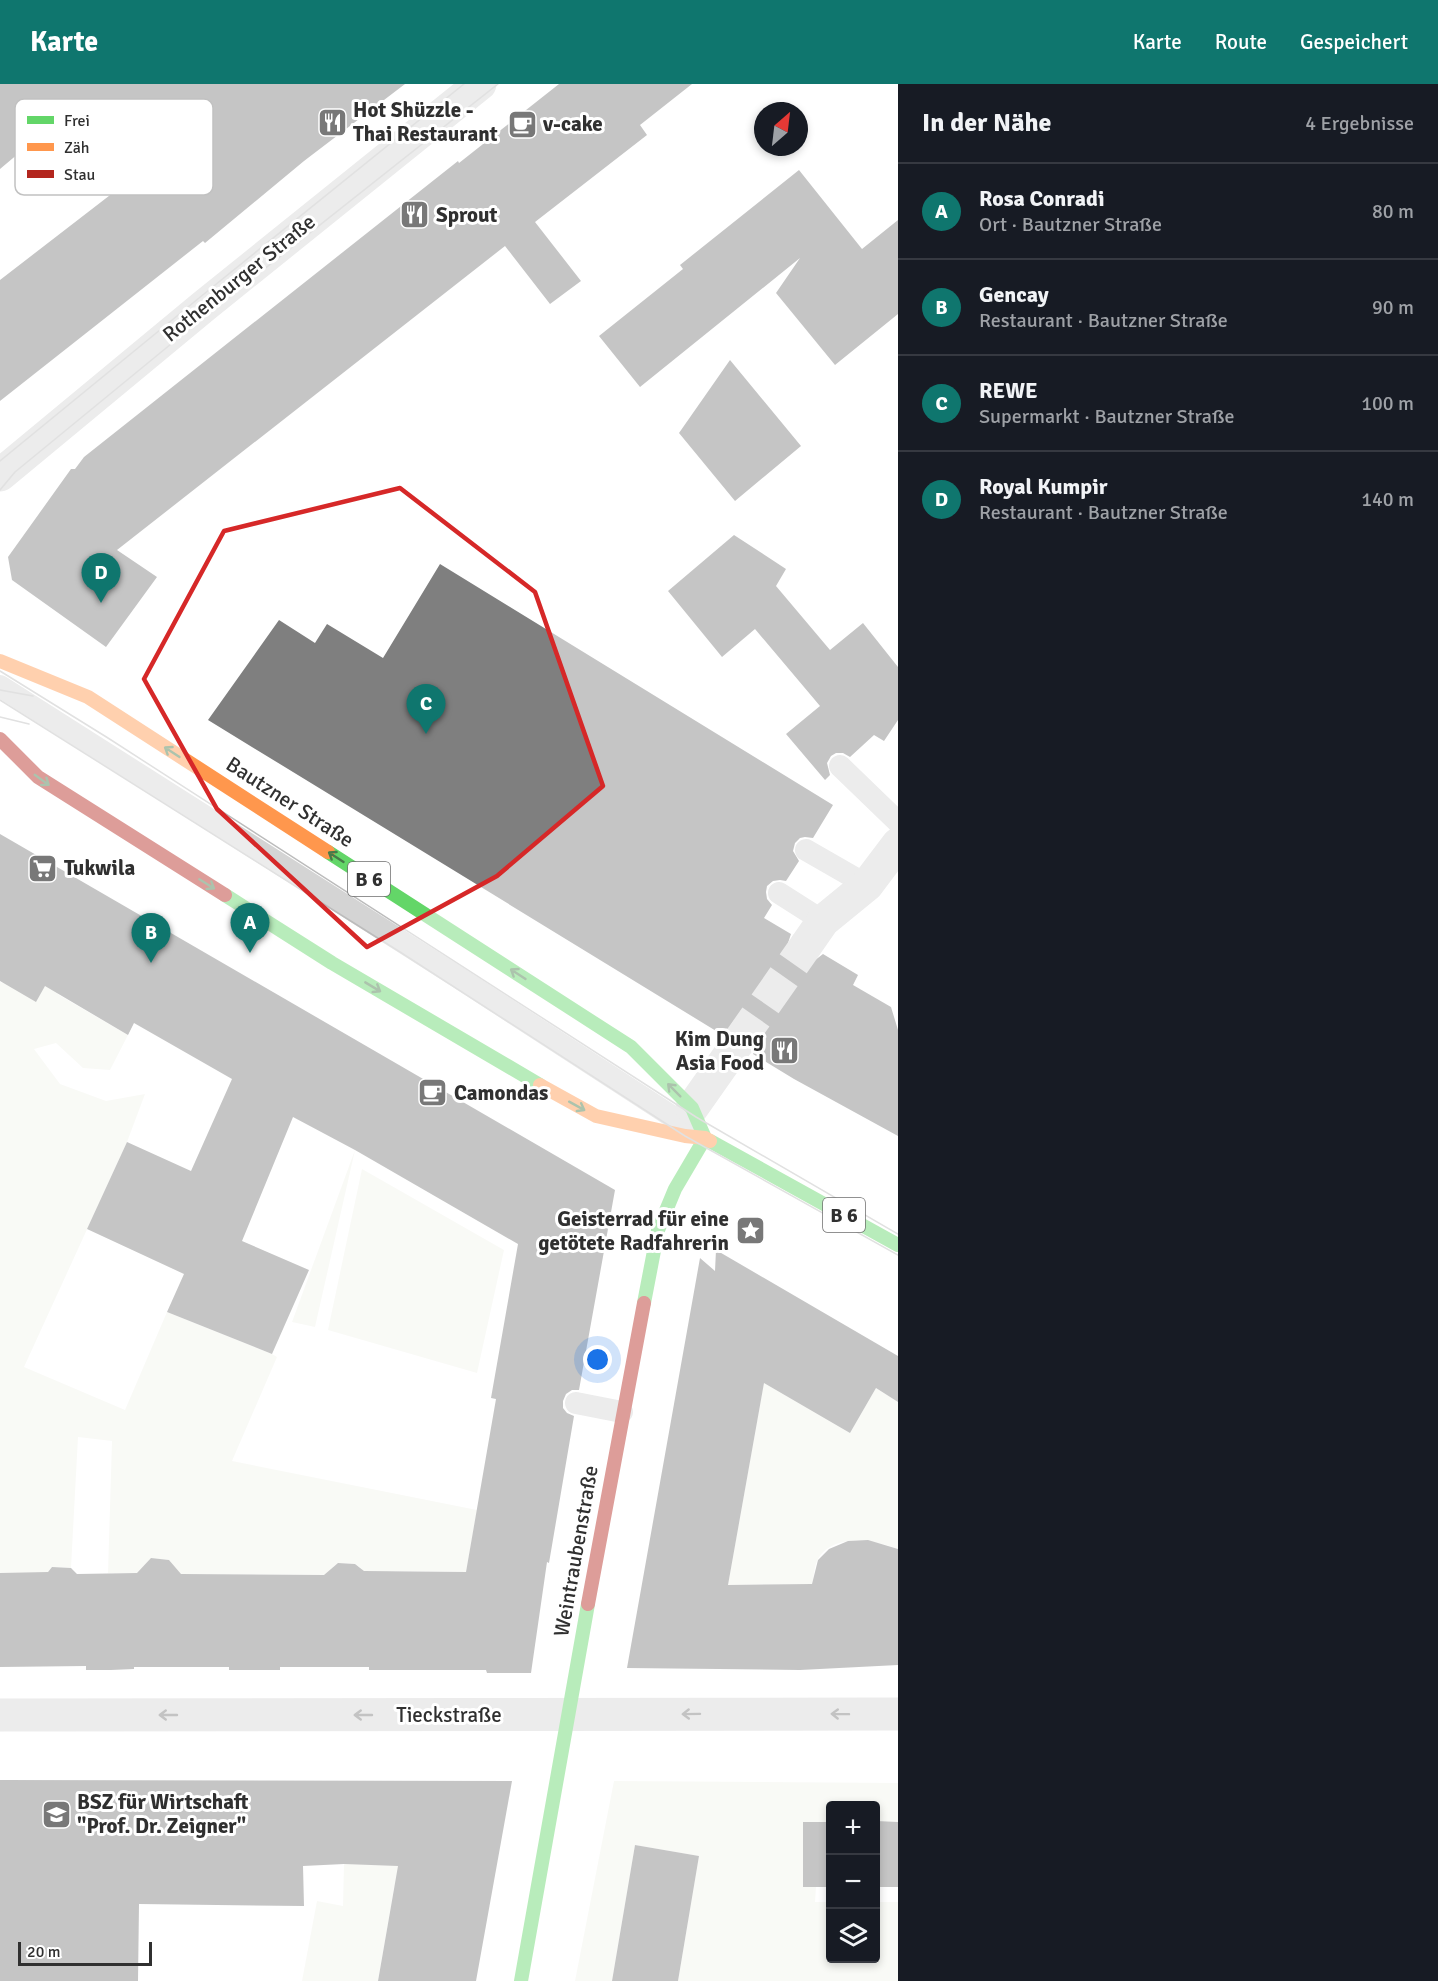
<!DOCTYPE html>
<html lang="de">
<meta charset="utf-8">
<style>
:root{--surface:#171b24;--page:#20242c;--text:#f1f3f6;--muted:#9ea1a6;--line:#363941;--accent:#0f766e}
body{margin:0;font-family:Signika,sans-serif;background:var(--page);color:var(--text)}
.controls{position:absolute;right:18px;bottom:18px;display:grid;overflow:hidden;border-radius:6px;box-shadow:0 3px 9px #0003}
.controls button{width:54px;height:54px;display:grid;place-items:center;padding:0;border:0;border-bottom:2px solid var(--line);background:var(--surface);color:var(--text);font:30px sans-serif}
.compass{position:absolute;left:754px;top:18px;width:54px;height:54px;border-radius:50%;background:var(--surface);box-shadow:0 3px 9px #0003;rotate:28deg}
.scale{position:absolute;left:18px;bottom:15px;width:134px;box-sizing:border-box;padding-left:6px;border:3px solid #303030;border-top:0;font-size:16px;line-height:21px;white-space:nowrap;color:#303030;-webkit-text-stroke:4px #fff;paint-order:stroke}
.you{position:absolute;left:598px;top:1276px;width:21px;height:21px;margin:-15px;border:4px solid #fff;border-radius:50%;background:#1a73e8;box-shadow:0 0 0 9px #1a73e833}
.badge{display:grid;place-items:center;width:39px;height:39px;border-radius:50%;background:var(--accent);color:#fff;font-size:20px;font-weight:700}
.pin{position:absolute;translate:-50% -50px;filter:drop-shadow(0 2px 3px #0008)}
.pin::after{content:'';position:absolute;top:32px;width:21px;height:18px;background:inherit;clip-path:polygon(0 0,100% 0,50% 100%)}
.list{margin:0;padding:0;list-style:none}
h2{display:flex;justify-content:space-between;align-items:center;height:78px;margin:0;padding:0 24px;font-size:26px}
h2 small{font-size:20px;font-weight:400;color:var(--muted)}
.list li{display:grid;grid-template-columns:39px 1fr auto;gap:18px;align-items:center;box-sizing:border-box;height:96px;padding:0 24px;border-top:2px solid var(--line)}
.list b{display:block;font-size:22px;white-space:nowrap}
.list p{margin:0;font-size:20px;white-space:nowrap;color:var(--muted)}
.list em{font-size:20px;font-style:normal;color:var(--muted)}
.icon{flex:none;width:33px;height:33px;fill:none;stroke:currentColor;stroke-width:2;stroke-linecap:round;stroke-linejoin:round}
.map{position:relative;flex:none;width:898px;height:1897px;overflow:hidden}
header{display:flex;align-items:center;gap:36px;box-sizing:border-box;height:84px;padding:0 30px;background:var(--accent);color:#fff}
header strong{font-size:28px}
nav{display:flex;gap:33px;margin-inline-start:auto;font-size:21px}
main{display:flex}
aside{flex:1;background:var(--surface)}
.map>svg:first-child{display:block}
.green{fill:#f2f3ec}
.building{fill:#7f7f7f}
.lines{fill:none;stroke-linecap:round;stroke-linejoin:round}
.street-tunnel{stroke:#d6d6d6;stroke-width:33;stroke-dasharray:33 16;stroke-linecap:butt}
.lane{stroke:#d4d4d4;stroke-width:22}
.street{stroke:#d4d4d4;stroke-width:33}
.fast{stroke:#63d668;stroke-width:14}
.slow{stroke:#ff974d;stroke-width:14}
.jam{stroke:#b3261e;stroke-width:14}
.tram{stroke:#bcbcbc;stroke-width:1.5}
.oneway{stroke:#477b49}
.oneway2{stroke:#7a7a7a}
.marked{fill:none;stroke:#d62828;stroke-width:4.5;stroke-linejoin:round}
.labels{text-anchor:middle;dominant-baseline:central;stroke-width:6;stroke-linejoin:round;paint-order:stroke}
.shield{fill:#fff;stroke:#6e6e6e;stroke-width:1.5}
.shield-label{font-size:20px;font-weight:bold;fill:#303030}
.poi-label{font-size:21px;font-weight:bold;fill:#303030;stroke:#fff;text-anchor:start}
.street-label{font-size:21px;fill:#303030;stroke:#fff}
.key{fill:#fff;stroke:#c1c1c1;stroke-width:1.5}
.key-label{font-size:16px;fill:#303030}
</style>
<header>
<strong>Karte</strong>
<nav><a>Karte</a><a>Route</a><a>Gespeichert</a></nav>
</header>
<main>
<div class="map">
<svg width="898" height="1897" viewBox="0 0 898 1897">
<rect width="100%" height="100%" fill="#fff"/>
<!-- green -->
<path class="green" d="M 0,898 L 5,899 L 47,898 L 59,911 L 128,951 L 110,986 L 83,984 L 56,959 L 34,965 L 60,1000 L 106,1017 L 145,1010 L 127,1058 L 24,1283 L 125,1326 L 167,1228 L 272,1270 L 277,1273 L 232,1377 L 477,1426 L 466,1488 L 396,1487 L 361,1491 L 362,1485 L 355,1480 L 339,1479 L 333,1483 L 333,1491 L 175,1490 L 174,1482 L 169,1476 L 151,1474 L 146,1489 L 108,1489 L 112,1357 L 78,1353 L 71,1484 L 52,1483 L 47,1489 L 0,1489 Z
M 355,1066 L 315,1243 L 292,1238 Z
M 362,1085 L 504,1166 L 477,1289 L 328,1246 Z
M 765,1293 L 850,1349 L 876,1304 L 898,1318 L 898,1465 C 875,1456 831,1448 817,1477 C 814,1484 814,1493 812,1500 L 728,1501 Z
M 614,1697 L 898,1699 L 898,1738 L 876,1738 L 876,1722 L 830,1722 L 830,1738 L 803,1739 L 803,1803 L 816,1803 L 815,1818 L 830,1818 L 830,1874 L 876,1874 L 876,1818 L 898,1818 L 898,1897 L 678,1897 L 699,1772 L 635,1761 L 612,1897 L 575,1897 Z
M 410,1776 L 394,1804 L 378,1897 L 302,1897 L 317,1817 L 343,1822 L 344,1780 Z"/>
<!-- building -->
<path class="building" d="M 0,0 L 405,0 L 304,77 L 205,159 L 203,157 L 0,317 L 0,196 L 127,98 L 69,27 L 0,85 Z
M 559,0 L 692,0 L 640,41 L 647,51 L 535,138 L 581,197 L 550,220 L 505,162 L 117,466 L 157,493 L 106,563 L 12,496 L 8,473 L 71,385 L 75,385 L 84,373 L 458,77 L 459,79 Z
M 799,86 L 862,165 L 898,136 L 898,230 L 835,281 L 776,209 L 800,174 L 640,303 L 599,252 L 683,185 L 680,181 Z
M 730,276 L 801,362 L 735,417 L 679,349 Z
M 734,451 L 786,485 L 776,502 L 830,566 L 863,539 L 898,583 L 898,636 L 884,657 L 874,651 L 850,673 L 843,669 L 836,669 L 831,672 L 827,679 L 830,691 L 825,696 L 786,650 L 820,622 L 755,545 L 722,573 L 668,507 Z
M 440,480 L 833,721 L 813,754 L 805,753 L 800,754 L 795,759 L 793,767 L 799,777 L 786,797 L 780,796 L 773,797 L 767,802 L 766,808 L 767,815 L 772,821 L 764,834 L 791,850 L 788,859 L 790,867 L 796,875 L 805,879 L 814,877 L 823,870 L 858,891 L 853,901 L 891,923 L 898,946 L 898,1052 L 794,995 L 753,970 L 756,961 L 754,953 L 747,944 L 738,941 L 730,943 L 721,950 L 208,636 L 279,536 L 315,559 L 327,540 L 383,574 Z
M 0,750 L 615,1106 L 579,1306 L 572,1306 L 566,1310 L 563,1317 L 563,1324 L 567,1329 L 574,1332 L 549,1479 L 547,1478 L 531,1589 L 487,1589 L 486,1586 L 369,1586 L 369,1583 L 280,1583 L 280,1586 L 229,1586 L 229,1583 L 134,1583 L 134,1585 L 111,1586 L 86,1586 L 86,1582 L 0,1583 L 0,1489 L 48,1488 L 52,1483 L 71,1484 L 77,1490 L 137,1489 L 151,1474 L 169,1476 L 181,1490 L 324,1491 L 338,1479 L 355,1480 L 364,1487 L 466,1488 L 496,1315 L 491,1314 L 518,1160 L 355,1066 L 293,1033 L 242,1157 L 309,1186 L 272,1270 L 167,1228 L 184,1190 L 87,1145 L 127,1058 L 191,1087 L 232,995 L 134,939 L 128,951 L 45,902 L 36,918 L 0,897 Z
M 716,1166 L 898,1272 L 898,1318 L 876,1304 L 850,1349 L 764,1299 L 728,1501 L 812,1500 L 818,1476 L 829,1465 L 848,1457 L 868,1456 L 898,1465 L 898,1581 L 800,1586 L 627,1584 L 700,1174 L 715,1187 Z
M 0,1696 L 512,1697 L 476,1897 L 378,1897 L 398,1782 L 344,1780 L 303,1782 L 304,1822 L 139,1820 L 138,1897 L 0,1897 Z
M 876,1737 L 898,1738 L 898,1803 L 876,1803 Z
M 803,1738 L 831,1738 L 831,1803 L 803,1803 Z
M 635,1761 L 699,1772 L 678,1897 L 612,1897 Z"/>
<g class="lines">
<!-- street-tunnel -->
<path class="street-tunnel" d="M 737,960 L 807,860"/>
<!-- lane -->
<path class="lane" d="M 0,602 L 459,894 L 696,1048
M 840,682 L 898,738
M 806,766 L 867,801
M 779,809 L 823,837
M 576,1319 L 622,1328"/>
<!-- street -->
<path class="street" d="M 0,391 L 204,222 L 480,0
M 807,860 L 823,837 L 867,801 L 898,760
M 692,1024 L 737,960
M 0,1631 L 898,1630"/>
<!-- fast -->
<path class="fast" d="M 328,768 L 631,963 L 692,1024 L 705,1054
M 225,811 L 332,879 L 540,1001
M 710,1057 L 898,1161
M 644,1219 L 658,1146 L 675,1105 L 705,1054
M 521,1897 L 588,1520"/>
<!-- slow -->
<path class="slow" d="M 0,577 L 88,613 L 328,768
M 540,1001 L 596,1032 L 685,1052 L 705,1054 L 710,1057"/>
<!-- jam -->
<path class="jam" d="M 0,655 L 38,693 L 225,811
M 588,1520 L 644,1219"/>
<!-- tram -->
<path class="tram" d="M 0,377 L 199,214 L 464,0
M 0,406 L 15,388 L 210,228 L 498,0
M 0,587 L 108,654 L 696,1033 L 898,1150
M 0,606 L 33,612
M 0,616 L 400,868 L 685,1052 L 898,1171
M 0,633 L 29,640"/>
</g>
<!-- one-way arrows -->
<defs><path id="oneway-shaft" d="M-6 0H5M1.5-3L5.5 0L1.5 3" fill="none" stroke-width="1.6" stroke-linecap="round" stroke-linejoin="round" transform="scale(1.5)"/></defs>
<g class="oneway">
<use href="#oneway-shaft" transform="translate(172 668) rotate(-147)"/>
<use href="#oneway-shaft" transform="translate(42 696) rotate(36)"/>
<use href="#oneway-shaft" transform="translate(336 773) rotate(-147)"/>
<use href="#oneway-shaft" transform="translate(207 800) rotate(32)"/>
<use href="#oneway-shaft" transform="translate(518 890) rotate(-147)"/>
<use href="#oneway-shaft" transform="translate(373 903) rotate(31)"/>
<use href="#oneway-shaft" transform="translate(674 1006) rotate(-135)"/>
<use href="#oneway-shaft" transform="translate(577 1022) rotate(29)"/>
</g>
<g class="oneway2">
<use href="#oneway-shaft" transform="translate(691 1630) rotate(179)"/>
<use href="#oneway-shaft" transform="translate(840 1630) rotate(-179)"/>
<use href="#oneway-shaft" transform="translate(168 1631) rotate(-180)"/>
<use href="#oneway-shaft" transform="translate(363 1631) rotate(-180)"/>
</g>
<!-- marked area -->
<path d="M0 0H898V1897H0ZM 400,404 L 535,508 L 603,702 L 497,792 L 367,863 L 217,725 L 144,595 L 224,447 Z" fill="#fff" fill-opacity=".55" fill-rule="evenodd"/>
<path class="marked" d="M 400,404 L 535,508 L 603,702 L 497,792 L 367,863 L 217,725 L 144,595 L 224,447 Z"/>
<!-- icons -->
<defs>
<symbol id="restaurant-square" viewBox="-11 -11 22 22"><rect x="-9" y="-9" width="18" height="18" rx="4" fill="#787878" stroke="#fff"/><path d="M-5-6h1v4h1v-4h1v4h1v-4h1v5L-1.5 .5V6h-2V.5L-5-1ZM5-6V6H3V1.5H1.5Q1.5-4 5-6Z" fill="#fff"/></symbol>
<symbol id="cafe-square" viewBox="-11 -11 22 22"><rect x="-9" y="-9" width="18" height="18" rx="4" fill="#787878" stroke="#fff"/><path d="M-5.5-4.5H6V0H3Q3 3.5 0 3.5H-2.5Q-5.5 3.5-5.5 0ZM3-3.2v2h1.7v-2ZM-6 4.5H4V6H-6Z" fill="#fff"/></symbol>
<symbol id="supermarket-square" viewBox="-11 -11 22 22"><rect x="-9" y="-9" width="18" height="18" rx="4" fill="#787878" stroke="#fff"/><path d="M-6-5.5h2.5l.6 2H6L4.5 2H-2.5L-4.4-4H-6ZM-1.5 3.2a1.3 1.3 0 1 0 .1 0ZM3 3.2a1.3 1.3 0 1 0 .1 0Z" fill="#fff"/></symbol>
<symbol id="sight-square" viewBox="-11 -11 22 22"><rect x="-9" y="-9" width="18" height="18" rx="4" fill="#787878" stroke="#fff"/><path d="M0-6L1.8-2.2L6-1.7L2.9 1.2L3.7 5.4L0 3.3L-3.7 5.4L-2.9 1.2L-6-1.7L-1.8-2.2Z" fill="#fff"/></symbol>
<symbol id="school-square" viewBox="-11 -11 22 22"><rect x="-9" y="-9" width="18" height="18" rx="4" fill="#787878" stroke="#fff"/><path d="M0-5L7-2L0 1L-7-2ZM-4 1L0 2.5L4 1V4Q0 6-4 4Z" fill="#fff"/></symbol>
</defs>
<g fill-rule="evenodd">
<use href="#restaurant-square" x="316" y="22" width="33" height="33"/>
<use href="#cafe-square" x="506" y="24" width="33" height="33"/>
<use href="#restaurant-square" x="398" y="114" width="33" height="33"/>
<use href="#supermarket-square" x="26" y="768" width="33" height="33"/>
<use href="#restaurant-square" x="768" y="950" width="33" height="33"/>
<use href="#cafe-square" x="416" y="992" width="33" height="33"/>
<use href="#sight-square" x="734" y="1130" width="33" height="33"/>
<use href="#school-square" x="40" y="1714" width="33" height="33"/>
</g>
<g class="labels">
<!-- shield labels -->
<g class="shield">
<rect x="348" y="778" width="42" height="34" rx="4.5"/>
<rect x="823" y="1114" width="42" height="34" rx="4.5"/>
</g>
<g class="shield-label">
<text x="369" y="795">B 6</text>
<text x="844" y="1131">B 6</text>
</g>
<!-- poi labels -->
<g class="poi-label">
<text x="353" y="26">Hot Shüzzle -<tspan x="353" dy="24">Thai Restaurant</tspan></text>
<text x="543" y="40">v-cake</text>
<text x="436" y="131">Sprout</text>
<text x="64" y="784">Tukwila</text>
<text x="764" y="955" text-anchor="end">Kim Dung<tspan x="764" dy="24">Asia Food</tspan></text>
<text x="454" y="1009">Camondas</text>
<text x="729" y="1135" text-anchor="end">Geisterrad für eine<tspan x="729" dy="24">getötete Radfahrerin</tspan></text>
<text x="77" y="1718">BSZ für Wirtschaft<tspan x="77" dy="24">"Prof. Dr. Zeigner"</tspan></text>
</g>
<!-- street labels -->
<g class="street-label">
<text transform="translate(239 194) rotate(-39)">Rothenburger Straße</text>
<text transform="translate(290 718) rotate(33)">Bautzner Straße</text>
<text transform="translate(576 1467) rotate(-80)">Weintraubenstraße</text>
<text x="449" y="1631">Tieckstraße</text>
</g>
</g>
<!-- legend -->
<rect x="15" y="15" width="198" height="96" rx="9" class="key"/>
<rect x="27" y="32" width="27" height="8" fill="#63d668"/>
<rect x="27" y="59" width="27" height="8" fill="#ff974d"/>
<rect x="27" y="86" width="27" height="8" fill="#b3261e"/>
<g class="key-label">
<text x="64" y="42">Frei</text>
<text x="64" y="69">Zäh</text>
<text x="64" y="96">Stau</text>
</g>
</svg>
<div class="controls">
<button>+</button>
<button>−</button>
<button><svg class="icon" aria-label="layers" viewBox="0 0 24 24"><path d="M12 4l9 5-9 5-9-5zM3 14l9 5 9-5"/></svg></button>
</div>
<svg class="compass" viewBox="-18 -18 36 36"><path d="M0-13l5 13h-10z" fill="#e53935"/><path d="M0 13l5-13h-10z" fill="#9ea1a6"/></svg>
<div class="scale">20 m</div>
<div class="you"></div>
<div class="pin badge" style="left:250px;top:869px">A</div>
<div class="pin badge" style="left:151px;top:879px">B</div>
<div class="pin badge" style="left:426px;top:650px">C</div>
<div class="pin badge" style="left:101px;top:519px">D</div>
</div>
<aside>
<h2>In der Nähe<small>4 Ergebnisse</small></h2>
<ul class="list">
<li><span class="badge">A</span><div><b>Rosa Conradi</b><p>Ort · Bautzner Straße</p></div><em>80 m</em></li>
<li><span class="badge">B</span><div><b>Gencay</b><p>Restaurant · Bautzner Straße</p></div><em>90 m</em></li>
<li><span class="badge">C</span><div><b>REWE</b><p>Supermarkt · Bautzner Straße</p></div><em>100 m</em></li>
<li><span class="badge">D</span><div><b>Royal Kumpir</b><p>Restaurant · Bautzner Straße</p></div><em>140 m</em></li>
</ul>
</aside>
</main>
